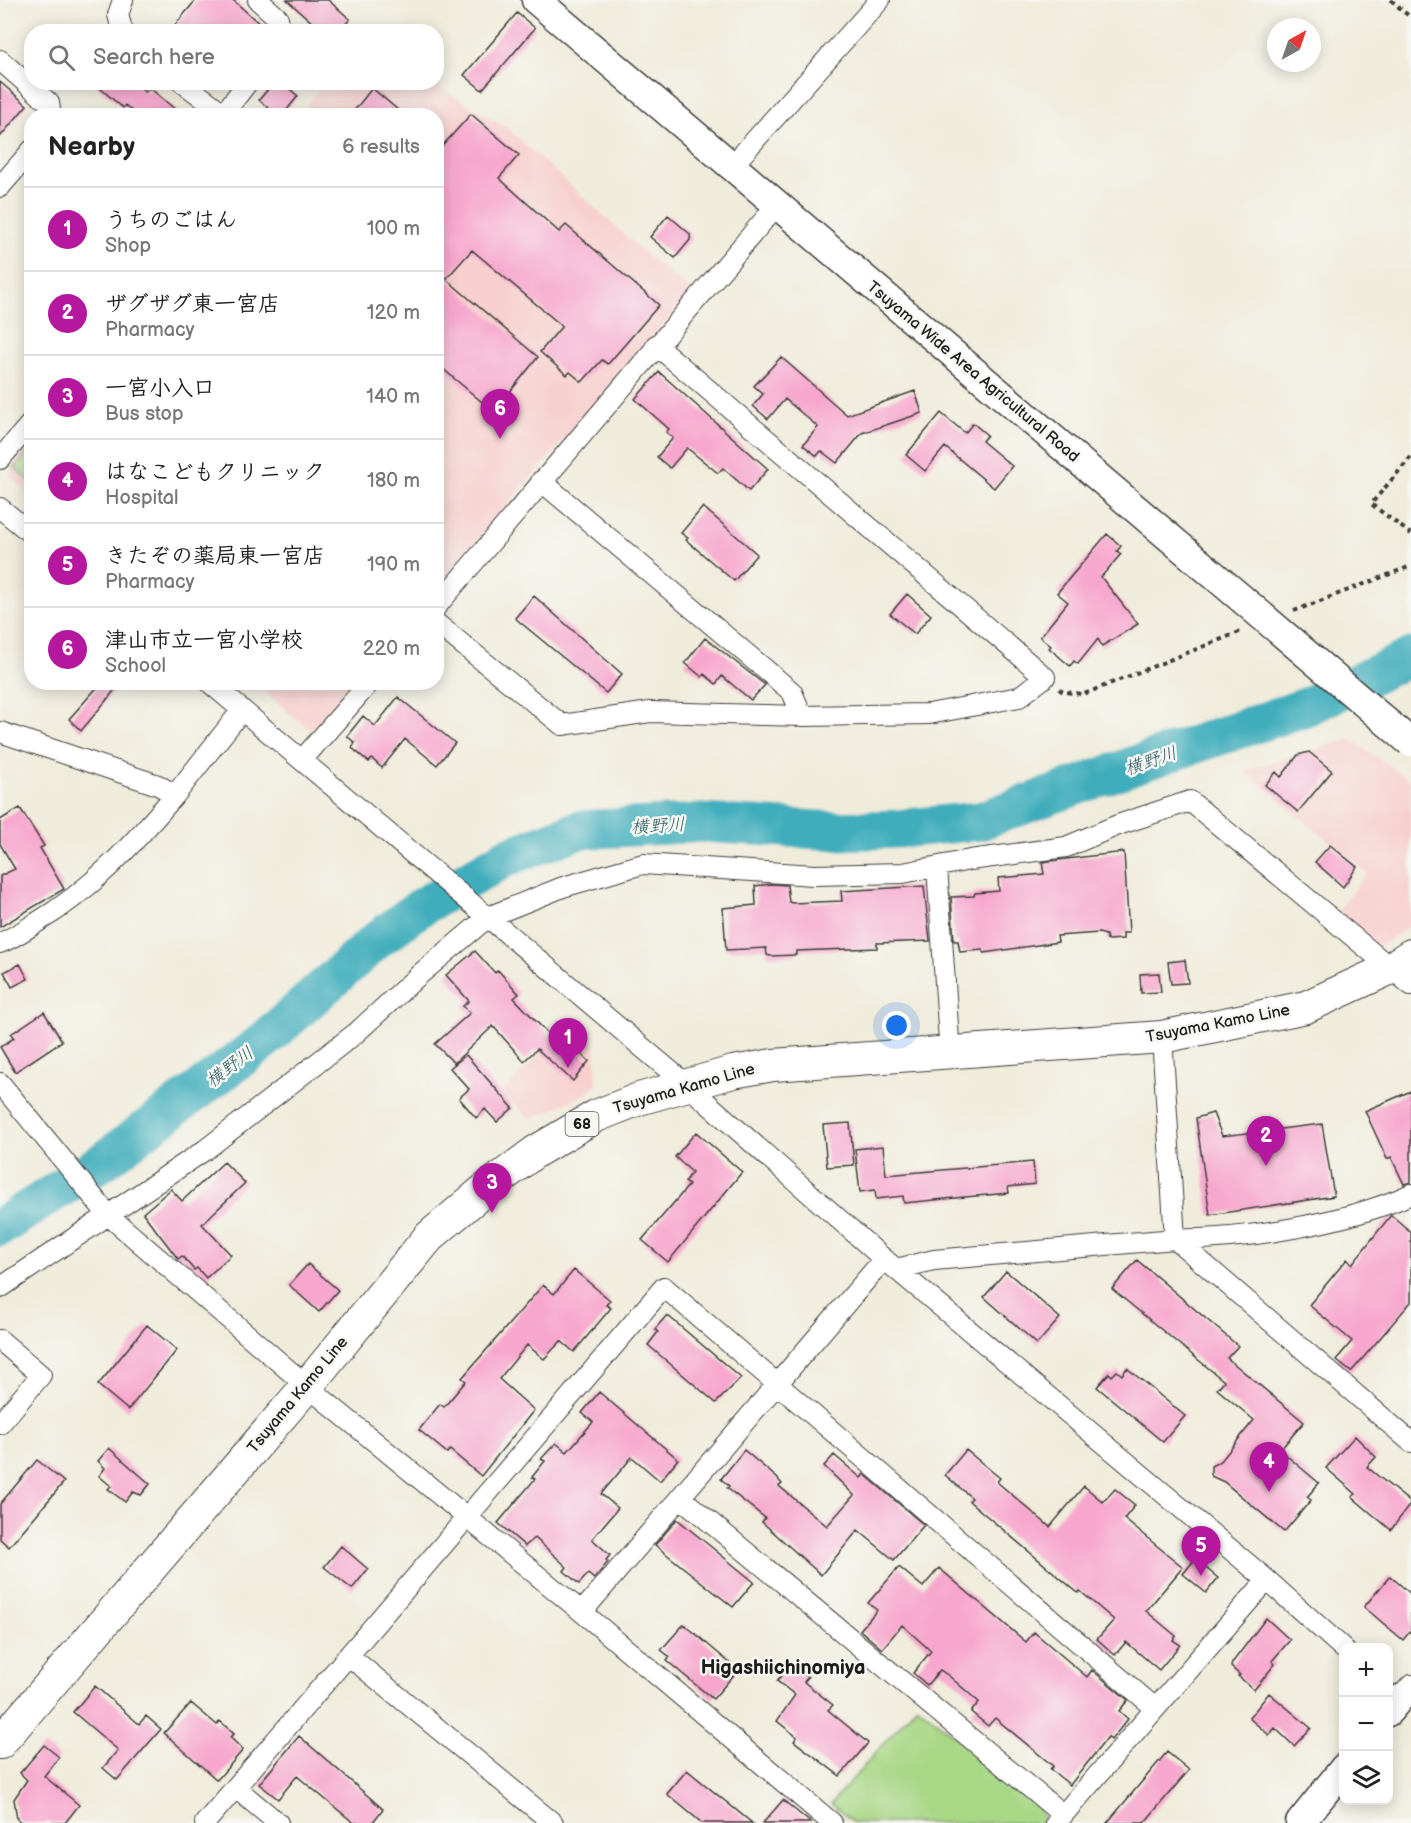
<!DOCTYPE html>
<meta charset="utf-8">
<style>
:root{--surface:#fff;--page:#f6f6f6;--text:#222;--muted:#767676;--line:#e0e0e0;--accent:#b5179e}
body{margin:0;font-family:"Balsamiq Sans","Klee One",sans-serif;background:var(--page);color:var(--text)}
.controls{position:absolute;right:18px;bottom:18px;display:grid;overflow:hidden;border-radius:12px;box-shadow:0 3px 15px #0003}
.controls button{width:54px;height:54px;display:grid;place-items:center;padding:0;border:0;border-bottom:2px solid var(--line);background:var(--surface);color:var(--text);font:30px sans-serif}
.compass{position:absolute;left:1267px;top:18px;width:54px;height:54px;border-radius:50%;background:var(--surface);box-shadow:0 3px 15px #0003;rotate:40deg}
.you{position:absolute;left:897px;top:1026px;width:21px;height:21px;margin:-15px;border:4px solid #fff;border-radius:50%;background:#1a73e8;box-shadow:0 0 0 9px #1a73e833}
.badge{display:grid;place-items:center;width:39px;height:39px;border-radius:50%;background:var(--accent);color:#fff;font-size:20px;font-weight:700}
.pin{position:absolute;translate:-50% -50px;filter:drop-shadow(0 2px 3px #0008)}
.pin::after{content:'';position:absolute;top:32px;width:21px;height:18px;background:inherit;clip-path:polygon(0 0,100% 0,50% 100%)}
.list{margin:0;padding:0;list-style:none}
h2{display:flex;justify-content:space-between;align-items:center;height:78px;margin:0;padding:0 24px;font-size:26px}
h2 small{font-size:20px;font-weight:400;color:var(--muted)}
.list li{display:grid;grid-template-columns:39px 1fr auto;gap:18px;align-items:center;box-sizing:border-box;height:84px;padding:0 24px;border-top:2px solid var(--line)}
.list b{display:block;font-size:22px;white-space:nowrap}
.list p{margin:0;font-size:20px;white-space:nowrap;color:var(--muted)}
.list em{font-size:20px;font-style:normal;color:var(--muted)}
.icon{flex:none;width:33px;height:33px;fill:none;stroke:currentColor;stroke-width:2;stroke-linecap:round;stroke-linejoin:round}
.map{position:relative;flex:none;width:1411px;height:1823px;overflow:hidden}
.search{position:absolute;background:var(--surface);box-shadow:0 3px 15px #0003;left:24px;top:24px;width:420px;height:66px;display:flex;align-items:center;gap:15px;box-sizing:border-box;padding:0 21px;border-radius:24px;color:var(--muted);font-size:22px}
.panel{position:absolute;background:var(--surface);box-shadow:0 3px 15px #0003;left:24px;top:108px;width:420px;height:582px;border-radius:24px}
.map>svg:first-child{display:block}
.built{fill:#f7d0ce}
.green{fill:#a8d785;stroke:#627a50;stroke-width:1.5}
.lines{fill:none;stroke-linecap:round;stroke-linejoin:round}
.river{stroke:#3fadbc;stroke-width:39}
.building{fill:#f7a7cd}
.street-casing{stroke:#3c3b39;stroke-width:22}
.secondary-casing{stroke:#3c3b39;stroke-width:31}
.primary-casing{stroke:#3c3b39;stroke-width:34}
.path{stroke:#3c3b39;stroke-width:4;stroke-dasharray:4.5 4.5;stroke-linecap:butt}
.street{stroke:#fff;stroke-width:20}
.secondary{stroke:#fff;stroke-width:28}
.primary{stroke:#fff;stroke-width:32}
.secondary-bridge-casing{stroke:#3c3b39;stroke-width:31;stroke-linecap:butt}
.secondary-bridge{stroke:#fff;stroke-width:28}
.labels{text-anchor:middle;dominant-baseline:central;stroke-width:5;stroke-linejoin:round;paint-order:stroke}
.shield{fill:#f6f6f2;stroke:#5d5d5c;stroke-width:1.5}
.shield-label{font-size:15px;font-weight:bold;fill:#1c1c1c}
.street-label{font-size:16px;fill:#1c1c1c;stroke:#f6f6f2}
.water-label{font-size:18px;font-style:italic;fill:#2c5d64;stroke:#f6f6f2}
.quarter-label{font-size:20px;font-weight:bold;fill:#1c1c1c;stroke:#f6f6f2}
</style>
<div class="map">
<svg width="1411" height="1823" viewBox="0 0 1411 1823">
<rect width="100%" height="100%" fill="#f6f6f2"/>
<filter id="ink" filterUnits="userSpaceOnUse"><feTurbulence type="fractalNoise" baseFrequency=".0167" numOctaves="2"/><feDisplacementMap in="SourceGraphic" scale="12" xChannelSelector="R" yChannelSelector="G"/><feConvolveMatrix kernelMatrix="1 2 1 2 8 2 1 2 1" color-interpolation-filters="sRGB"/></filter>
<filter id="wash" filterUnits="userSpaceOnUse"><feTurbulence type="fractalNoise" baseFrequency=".008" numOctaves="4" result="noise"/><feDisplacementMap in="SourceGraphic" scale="24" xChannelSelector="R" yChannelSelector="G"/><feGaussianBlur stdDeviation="1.35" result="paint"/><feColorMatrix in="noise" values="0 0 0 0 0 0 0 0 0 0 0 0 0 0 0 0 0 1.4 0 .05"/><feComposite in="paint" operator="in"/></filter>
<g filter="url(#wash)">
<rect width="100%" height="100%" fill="#f0ecdb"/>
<!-- built -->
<path class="built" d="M 323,83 L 432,83 L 507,128 L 650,258 L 692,291 L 437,587 L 436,116 L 300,116 Z
M 31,440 L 31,495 L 10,477 L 12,464 Z
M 254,683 L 354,683 L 314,729 L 307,728 Z
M 1350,739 L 1411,781 L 1411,925 L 1379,947 L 1336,913 L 1367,873 L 1244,771 Z
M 570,1022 L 595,1043 L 597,1083 L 587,1094 L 530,1119 L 502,1093 Z"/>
<!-- green -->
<path class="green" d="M 31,448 L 31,482 L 15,468 Z
M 917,1705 L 1039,1806 L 1044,1823 L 854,1823 L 831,1804 Z"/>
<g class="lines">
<!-- river -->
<path class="river" d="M 0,1227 L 102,1162 L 259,1045 L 377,940 L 421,907 L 507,857 L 579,830 L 702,823 L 838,831 L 897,829 L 980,821 L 1143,762 L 1306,707 L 1411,657"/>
</g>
<g id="blocks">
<!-- building -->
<path class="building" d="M 196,0 L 233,0 L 269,32 L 169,32 Z
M 287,0 L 328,0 L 350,19 L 339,32 L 323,32 Z
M 517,13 L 535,28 L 482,90 L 464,75 Z
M 0,82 L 27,105 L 0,137 Z
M 93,82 L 134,82 L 146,92 L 150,88 L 183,116 L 138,116 L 125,105 L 123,108 Z
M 274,82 L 281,82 L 298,96 L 282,116 L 278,116 L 259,100 Z
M 372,88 L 405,116 L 350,116 Z
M 471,114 L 519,155 L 499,178 L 559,232 L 566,225 L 659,305 L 608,364 L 602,360 L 582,382 L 570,372 L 567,375 L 540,352 L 562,326 L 472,250 L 446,279 L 538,357 L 497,408 L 485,399 L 482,402 L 436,363 L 436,153 Z
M 668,215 L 690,234 L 690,240 L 675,258 L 650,237 Z
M 781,357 L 847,415 L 915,391 L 922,413 L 862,433 L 837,463 L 821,451 L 817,456 L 803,445 L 818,427 L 785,399 L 768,419 L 753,406 L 763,394 L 754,386 Z
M 659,372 L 768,469 L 749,491 L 723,468 L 718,473 L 687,448 L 670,468 L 657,457 L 673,438 L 666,432 L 669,429 L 635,399 Z
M 941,413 L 965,433 L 973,423 L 987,435 L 982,441 L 1012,466 L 994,488 L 945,447 L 925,471 L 906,455 Z
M 703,507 L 757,554 L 734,581 L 686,540 L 688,538 L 681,533 Z
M 1107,534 L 1121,546 L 1117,551 L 1121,554 L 1101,577 L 1138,624 L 1102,646 L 1098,639 L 1078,664 L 1074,661 L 1070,666 L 1049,648 L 1051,646 L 1040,637 L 1068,602 L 1057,593 Z
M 907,594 L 931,615 L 915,634 L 890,614 Z
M 534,596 L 622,674 L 606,693 L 515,618 Z
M 705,638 L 765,685 L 751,700 L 722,676 L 716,684 L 704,674 L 702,677 L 685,663 Z
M 102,682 L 116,682 L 119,685 L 81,731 L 69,719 Z
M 398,697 L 455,743 L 437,765 L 405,739 L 382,768 L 372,759 L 369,762 L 352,748 L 355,743 L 347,736 L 363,716 L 375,726 Z
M 1309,752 L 1332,771 L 1298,812 L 1265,785 L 1276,772 L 1281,777 L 1298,755 Z
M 20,808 L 44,846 L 40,848 L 64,889 L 0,927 L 0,876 L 15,869 L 0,844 L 0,820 Z
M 1330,845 L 1357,867 L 1343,887 L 1315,862 Z
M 1124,852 L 1129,933 L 1123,933 L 1123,939 L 1107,940 L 1106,935 L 1099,933 L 1057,936 L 1058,942 L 984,953 L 983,950 L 960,952 L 958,941 L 954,941 L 951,897 L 974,896 L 975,893 L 999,891 L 998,878 L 1044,874 L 1042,862 Z
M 772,884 L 787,885 L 789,902 L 792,903 L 842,901 L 841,891 L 924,886 L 930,941 L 877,943 L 877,948 L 796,951 L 796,955 L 770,956 L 767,955 L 766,948 L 726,950 L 723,908 L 756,905 L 755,886 Z
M 475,951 L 495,973 L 498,970 L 519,994 L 514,998 L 555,1041 L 560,1035 L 589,1061 L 573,1081 L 537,1049 L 524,1061 L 493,1026 L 454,1063 L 435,1044 L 470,1013 L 463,1006 L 469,1001 L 446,975 Z
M 1185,960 L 1188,983 L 1171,984 L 1168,962 Z
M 20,964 L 28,979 L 12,987 L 4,972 Z
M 1159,973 L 1161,992 L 1141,993 L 1140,974 Z
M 44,1012 L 62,1041 L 15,1072 L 0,1047 L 14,1038 L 11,1034 Z
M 466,1055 L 513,1108 L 497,1122 L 485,1109 L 476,1118 L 459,1098 L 469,1089 L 450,1068 Z
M 1411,1091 L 1411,1182 L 1404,1184 L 1391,1157 L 1387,1159 L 1365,1111 Z
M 1213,1113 L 1222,1136 L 1322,1124 L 1334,1196 L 1210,1215 L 1196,1118 Z
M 850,1123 L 854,1165 L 827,1167 L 823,1125 Z
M 696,1132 L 742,1172 L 668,1262 L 642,1240 L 689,1185 L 685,1182 L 692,1172 L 675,1157 Z
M 883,1146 L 886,1175 L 1033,1162 L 1035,1184 L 1008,1187 L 1009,1193 L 965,1197 L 904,1203 L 903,1196 L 876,1199 L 875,1190 L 860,1192 L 855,1149 Z
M 224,1162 L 245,1183 L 202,1224 L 231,1255 L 206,1278 L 197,1268 L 194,1270 L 182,1256 L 178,1259 L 143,1213 L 171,1189 L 182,1201 Z
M 1391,1215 L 1411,1232 L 1411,1302 L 1351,1372 L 1336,1360 L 1352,1341 L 1309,1305 L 1347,1259 L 1352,1264 Z
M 1137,1260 L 1238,1346 L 1227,1358 L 1304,1422 L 1280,1450 L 1319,1483 L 1307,1497 L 1311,1500 L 1284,1532 L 1224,1482 L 1211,1476 L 1211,1466 L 1221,1461 L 1254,1420 L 1217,1389 L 1224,1381 L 1112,1289 Z
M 308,1264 L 338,1290 L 319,1312 L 289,1285 Z
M 574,1270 L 610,1300 L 606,1305 L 611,1308 L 574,1352 L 561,1341 L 544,1359 L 527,1345 L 499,1379 L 534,1410 L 481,1476 L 450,1450 L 447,1453 L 419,1430 L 440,1404 L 444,1407 L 466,1381 L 462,1378 L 543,1285 L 554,1294 Z
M 1006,1271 L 1060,1318 L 1037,1344 L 984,1297 Z
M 667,1315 L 741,1378 L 716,1403 L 648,1345 L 658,1332 L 655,1329 Z
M 147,1325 L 177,1350 L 128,1410 L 98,1385 Z
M 1127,1368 L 1185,1416 L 1163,1442 L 1097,1387 L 1109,1373 L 1112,1376 L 1117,1371 L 1122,1375 Z
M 599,1392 L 678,1459 L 660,1481 L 632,1457 L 601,1494 L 618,1508 L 592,1539 L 610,1555 L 606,1560 L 608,1562 L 594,1579 L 588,1574 L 579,1584 L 564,1571 L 567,1567 L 535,1538 L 525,1546 L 498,1523 L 535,1479 L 532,1477 L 545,1461 L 541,1459 L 556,1443 L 567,1452 L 593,1422 L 582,1413 Z
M 1355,1436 L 1376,1457 L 1367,1467 L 1411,1503 L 1391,1530 L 1352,1497 L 1356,1494 L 1326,1468 Z
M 109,1448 L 150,1484 L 141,1495 L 133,1492 L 125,1502 L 108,1489 L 111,1486 L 99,1476 L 105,1468 L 98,1461 Z
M 744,1450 L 777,1478 L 782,1484 L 779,1486 L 827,1526 L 854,1495 L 824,1466 L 834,1455 L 861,1478 L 864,1474 L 924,1525 L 894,1560 L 858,1530 L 821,1575 L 762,1522 L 765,1518 L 727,1488 L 729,1486 L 721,1479 Z
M 966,1450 L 1000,1478 L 997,1482 L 1050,1527 L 1084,1486 L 1103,1502 L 1115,1489 L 1135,1505 L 1124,1519 L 1183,1567 L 1146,1611 L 1176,1636 L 1173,1640 L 1180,1645 L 1159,1670 L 1126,1642 L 1115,1655 L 1097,1639 L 1114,1620 L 1080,1591 L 1078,1593 L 969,1501 L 972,1498 L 945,1475 Z
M 37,1460 L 64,1482 L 9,1547 L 0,1539 L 0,1504 Z
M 677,1519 L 754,1582 L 733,1607 L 655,1545 Z
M 341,1546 L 368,1569 L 352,1589 L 324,1567 Z
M 1195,1559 L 1218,1578 L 1206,1593 L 1183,1574 Z
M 899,1567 L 923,1587 L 939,1568 L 1026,1642 L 1034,1632 L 1087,1677 L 1092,1670 L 1128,1700 L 1119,1711 L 1128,1719 L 1111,1740 L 1108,1737 L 1070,1785 L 1050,1769 L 1053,1766 L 995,1718 L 988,1726 L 971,1712 L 979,1702 L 949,1676 L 940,1670 L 927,1685 L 913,1673 L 931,1651 L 902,1625 L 882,1649 L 860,1630 L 877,1610 L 868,1603 Z
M 1390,1576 L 1411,1594 L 1411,1630 L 1403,1640 L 1364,1607 Z
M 1266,1618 L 1290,1640 L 1272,1661 L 1275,1664 L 1254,1690 L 1238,1676 L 1240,1675 L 1231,1667 L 1232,1663 Z
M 684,1624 L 738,1670 L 713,1699 L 667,1661 L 670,1657 L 661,1650 Z
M 791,1663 L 808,1677 L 804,1682 L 833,1705 L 828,1710 L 868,1743 L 840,1776 L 794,1741 L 797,1737 L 777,1721 L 795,1695 L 777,1681 Z
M 95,1686 L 139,1724 L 146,1716 L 161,1729 L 117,1780 L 103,1768 L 118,1750 L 73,1712 Z
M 1269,1693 L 1311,1728 L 1294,1746 L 1275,1728 L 1269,1735 L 1249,1718 Z
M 191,1703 L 217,1725 L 220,1721 L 234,1734 L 230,1737 L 243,1750 L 217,1780 L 164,1733 Z
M 299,1736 L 383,1809 L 372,1823 L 354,1823 L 297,1776 L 278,1799 L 259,1784 Z
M 44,1745 L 59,1757 L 44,1776 L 79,1805 L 65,1823 L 22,1823 L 17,1819 L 14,1799 L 27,1780 L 20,1773 Z
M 1167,1752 L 1189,1770 L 1144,1823 L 1107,1823 Z
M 687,1770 L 752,1823 L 702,1823 L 667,1794 Z
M 783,1800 L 811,1823 L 763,1823 Z"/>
</g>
</g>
<g filter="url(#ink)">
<use href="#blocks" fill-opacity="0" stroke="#3c3b39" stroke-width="1.5"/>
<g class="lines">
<defs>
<path id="street" d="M 258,0 L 278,18 L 281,32
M 123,32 L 118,15 L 123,0
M 0,60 L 49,103 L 51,116
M 182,82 L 227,116
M 224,113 L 248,82
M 731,167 L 880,0
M 0,187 L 32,150
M 0,459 L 32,422
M 541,481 L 792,692 L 802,716
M 0,508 L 32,534
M 436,607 L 776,206
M 436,623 L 562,725 L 650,712 L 802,716 L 929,714 L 1019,697 L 1045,677 L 656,345
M 209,682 L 688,1086 L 884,1259 L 1267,1580 L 1344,1649
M 0,732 L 158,785 L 175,795 L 242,710
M 302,760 L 370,682
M 937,867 L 950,1055
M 0,943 C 13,938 25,930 36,923 C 92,890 133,844 175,795
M 1162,1037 L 1175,1239 L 1411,1442
M 0,1083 L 109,1216 L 307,1386 L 582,1612 L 832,1823
M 896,1269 L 934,1260 L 1175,1239 C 1241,1241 1351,1222 1411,1194
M 0,1288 L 205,1150 L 356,1033 L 419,975 L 488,917 L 563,887 L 643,864 L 814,875 L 903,873 L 970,860 L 1066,847 L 1118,825 L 1190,801 L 1411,985
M 0,1340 L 41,1375 L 0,1424
M 681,1498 L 1063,1815
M 582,1612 L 884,1259
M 349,1656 L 553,1823
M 1399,1699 L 1411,1685
M 236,1788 L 278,1823
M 205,1823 L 664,1287 L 1155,1708
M 1056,1823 L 1267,1580"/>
<path id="secondary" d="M 536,0 L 1242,599
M 1388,1712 L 1399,1699
M 1300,1823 L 1344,1768"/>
<path id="primary" d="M 0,1743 L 307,1386 L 429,1237 L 483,1191 L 535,1152 L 596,1116 L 639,1099 L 733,1072 L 773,1065 L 1162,1037 L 1306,1007 L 1391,968 L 1411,955"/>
</defs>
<!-- street casing -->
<use href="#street" class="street-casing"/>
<!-- secondary casing -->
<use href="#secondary" class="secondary-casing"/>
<!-- primary casing -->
<use href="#primary" class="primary-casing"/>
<!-- path -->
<path class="path" d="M 1391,0 L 1411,18
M 1411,457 L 1371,504 L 1411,534
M 1294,611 L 1411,566
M 1059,689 L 1063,692 L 1084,694 L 1242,631"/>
<!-- street -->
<use href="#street" class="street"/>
<!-- secondary -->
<use href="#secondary" class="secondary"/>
<!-- primary -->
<use href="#primary" class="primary"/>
<defs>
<path id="secondary-bridge" d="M 1242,599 L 1410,742"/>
</defs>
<!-- secondary-bridge casing -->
<use href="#secondary-bridge" class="secondary-bridge-casing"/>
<!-- secondary-bridge -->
<use href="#secondary-bridge" class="secondary-bridge"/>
</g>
</g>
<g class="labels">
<!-- shield labels -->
<rect class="shield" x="565.5" y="1112" width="33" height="24" rx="4.5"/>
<g class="shield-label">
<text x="582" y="1124">68</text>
</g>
<!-- street labels -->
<g class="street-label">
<text transform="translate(973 372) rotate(40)">Tsuyama Wide Area Agricultural Road</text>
<text transform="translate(1218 1024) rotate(-11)">Tsuyama Kamo Line</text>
<text transform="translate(684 1089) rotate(-16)">Tsuyama Kamo Line</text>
<text transform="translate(298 1395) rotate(-50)">Tsuyama Kamo Line</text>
</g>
<!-- water labels -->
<g class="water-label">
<text transform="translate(1151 761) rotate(-19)">横野川</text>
<text transform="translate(658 826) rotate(-3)">横野川</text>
<text transform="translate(230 1067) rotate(-37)">横野川</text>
</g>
<!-- quarter labels -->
<g class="quarter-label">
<text x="783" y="1668">Higashiichinomiya</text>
</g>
</g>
</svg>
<div class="controls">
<button>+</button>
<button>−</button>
<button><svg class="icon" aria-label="layers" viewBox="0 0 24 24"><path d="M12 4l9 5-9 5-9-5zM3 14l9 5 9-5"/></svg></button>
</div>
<svg class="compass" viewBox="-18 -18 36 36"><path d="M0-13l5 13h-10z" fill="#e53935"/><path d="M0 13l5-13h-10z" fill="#767676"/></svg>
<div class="you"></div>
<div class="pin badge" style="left:568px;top:1068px">1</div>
<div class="pin badge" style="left:1266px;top:1166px">2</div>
<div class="pin badge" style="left:492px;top:1213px">3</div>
<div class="pin badge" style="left:1269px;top:1492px">4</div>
<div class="pin badge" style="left:1201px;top:1576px">5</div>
<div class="pin badge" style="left:500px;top:439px">6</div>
<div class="search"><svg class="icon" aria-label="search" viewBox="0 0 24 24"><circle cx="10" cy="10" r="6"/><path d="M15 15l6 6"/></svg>Search here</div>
<section class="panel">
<h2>Nearby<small>6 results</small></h2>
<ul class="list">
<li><span class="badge">1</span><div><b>うちのごはん</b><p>Shop</p></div><em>100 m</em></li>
<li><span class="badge">2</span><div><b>ザグザグ東一宮店</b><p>Pharmacy</p></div><em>120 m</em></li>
<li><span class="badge">3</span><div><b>一宮小入口</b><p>Bus stop</p></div><em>140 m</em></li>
<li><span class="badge">4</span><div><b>はなこどもクリニック</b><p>Hospital</p></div><em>180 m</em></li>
<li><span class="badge">5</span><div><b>きたぞの薬局東一宮店</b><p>Pharmacy</p></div><em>190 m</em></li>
<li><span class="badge">6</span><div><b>津山市立一宮小学校</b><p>School</p></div><em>220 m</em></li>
</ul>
</section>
</div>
